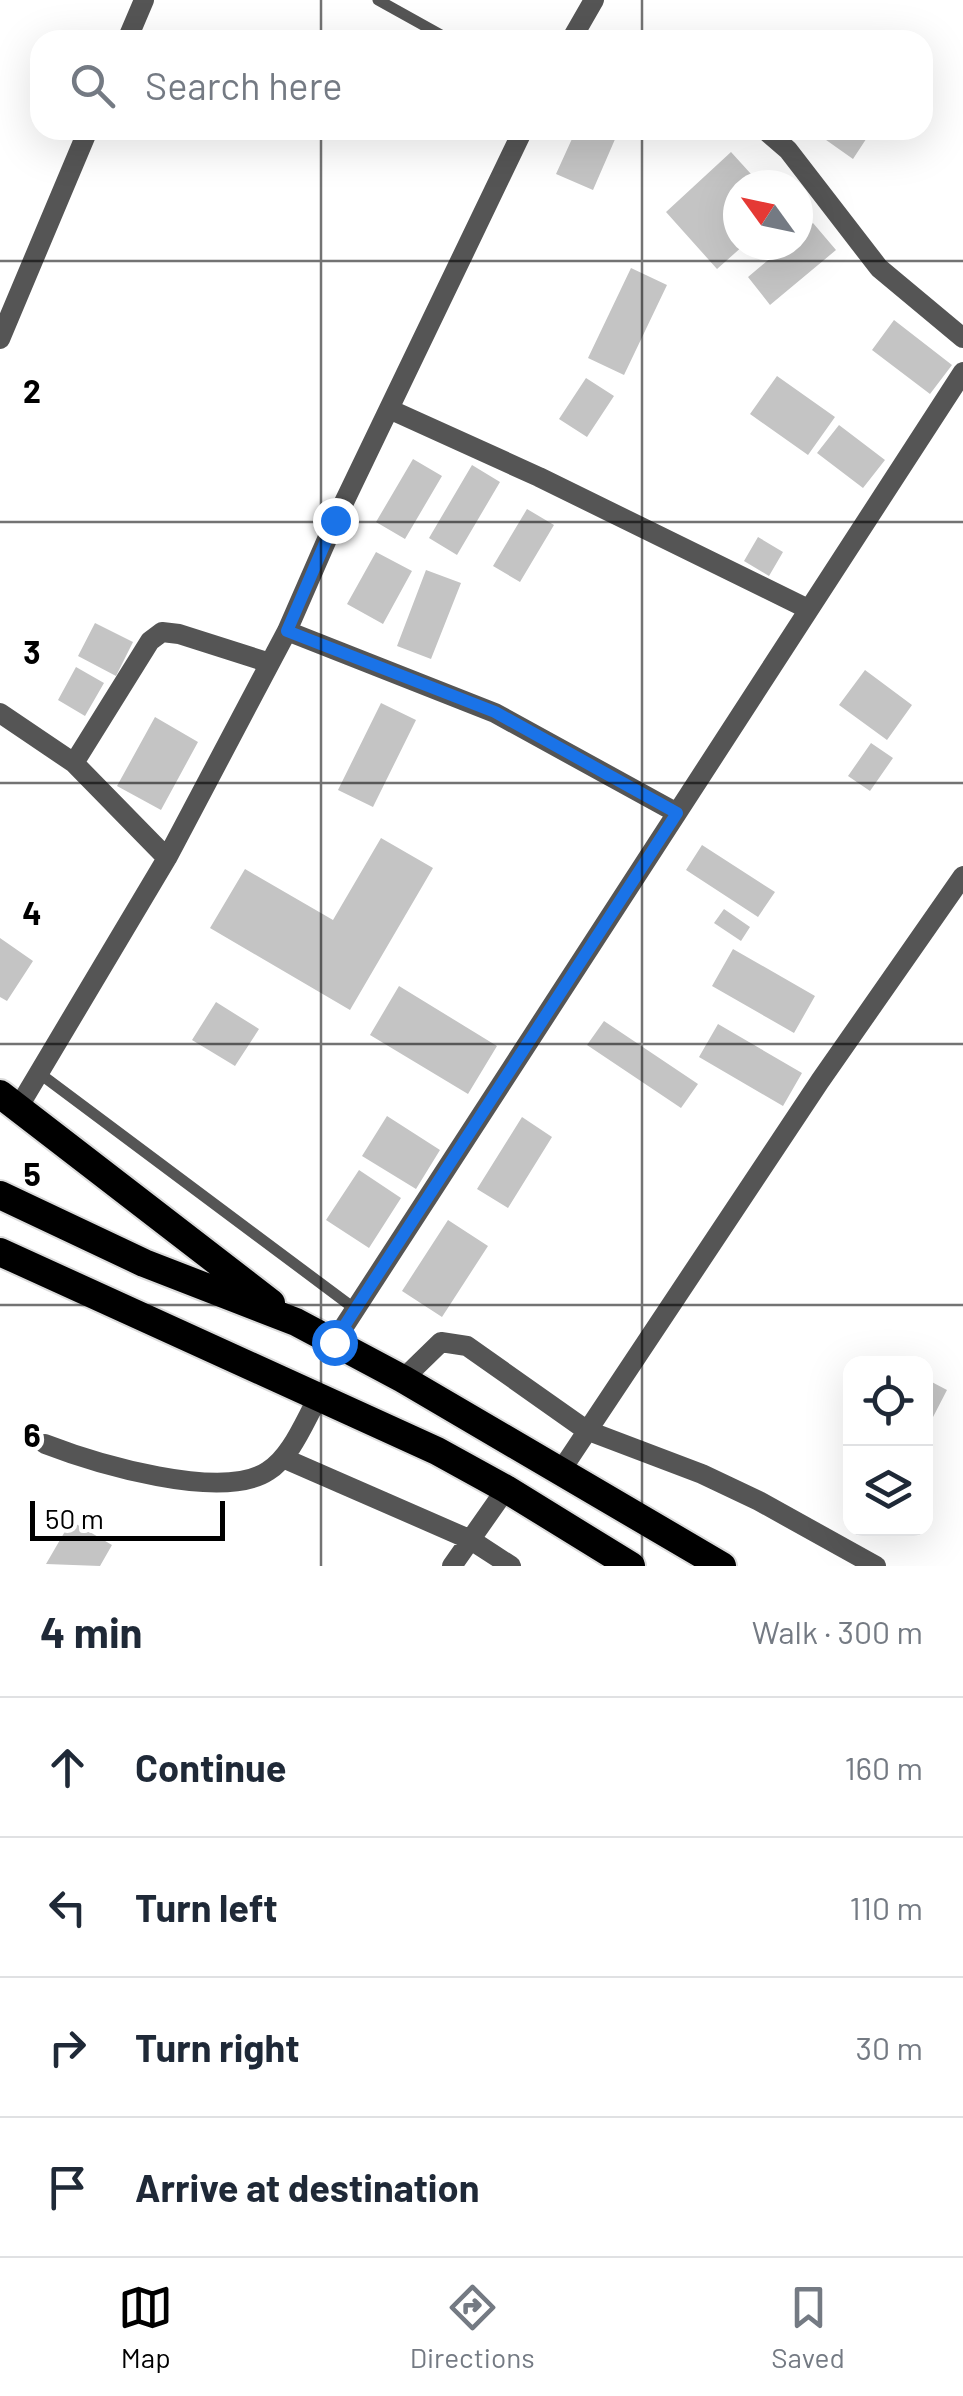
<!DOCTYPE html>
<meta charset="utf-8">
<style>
:root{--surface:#fff;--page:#f6f6f7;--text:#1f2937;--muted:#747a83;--line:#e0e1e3;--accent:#000}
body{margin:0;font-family:Barlow,sans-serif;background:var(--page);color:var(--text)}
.controls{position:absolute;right:30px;bottom:30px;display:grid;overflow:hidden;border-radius:20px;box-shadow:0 10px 40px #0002}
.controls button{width:90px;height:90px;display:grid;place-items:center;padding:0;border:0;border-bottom:2px solid var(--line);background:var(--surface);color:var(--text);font:50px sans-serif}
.compass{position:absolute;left:723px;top:170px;width:90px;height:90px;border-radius:50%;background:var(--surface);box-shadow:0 10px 40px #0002;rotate:303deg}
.scale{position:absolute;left:30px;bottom:25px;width:195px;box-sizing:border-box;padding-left:10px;border:5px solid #000;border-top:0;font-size:28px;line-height:35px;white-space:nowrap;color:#000;-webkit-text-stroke:8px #fff;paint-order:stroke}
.stop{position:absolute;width:30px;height:30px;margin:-22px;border:8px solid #1a73e8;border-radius:50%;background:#fff}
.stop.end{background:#1a73e8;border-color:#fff;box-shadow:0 2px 10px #0008}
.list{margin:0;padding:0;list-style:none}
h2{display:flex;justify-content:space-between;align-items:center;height:130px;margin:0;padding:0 40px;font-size:42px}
h2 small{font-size:32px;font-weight:400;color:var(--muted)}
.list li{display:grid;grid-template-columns:65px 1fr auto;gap:30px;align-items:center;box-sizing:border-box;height:140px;padding:0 40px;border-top:2px solid var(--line)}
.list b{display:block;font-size:38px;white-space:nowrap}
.list em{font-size:32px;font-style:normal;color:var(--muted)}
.icon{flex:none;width:55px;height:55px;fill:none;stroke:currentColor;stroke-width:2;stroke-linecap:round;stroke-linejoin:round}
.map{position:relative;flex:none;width:963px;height:1566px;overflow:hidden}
.search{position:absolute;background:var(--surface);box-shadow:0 10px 40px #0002;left:30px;right:30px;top:30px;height:110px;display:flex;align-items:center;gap:25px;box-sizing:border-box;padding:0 35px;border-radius:30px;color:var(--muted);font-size:38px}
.sheet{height:690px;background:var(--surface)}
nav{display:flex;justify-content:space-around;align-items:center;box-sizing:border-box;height:140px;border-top:2px solid var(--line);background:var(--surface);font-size:28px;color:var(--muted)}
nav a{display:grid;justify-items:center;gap:5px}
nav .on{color:var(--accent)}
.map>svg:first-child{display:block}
.building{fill:#c4c4c4}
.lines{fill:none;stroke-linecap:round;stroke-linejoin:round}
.trunk-casing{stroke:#dbdbdb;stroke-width:32}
.service{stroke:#555;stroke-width:11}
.minor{stroke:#555;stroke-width:20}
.trunk{stroke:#000;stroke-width:28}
.route{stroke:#1a73e8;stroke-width:12}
.grid{fill:none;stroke:#000;stroke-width:2.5;stroke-opacity:0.55}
.grid-label{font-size:32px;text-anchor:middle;font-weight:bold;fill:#000;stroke:#fff;stroke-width:9;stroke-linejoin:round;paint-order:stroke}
</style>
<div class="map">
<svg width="963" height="1566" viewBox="0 0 963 1566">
<rect width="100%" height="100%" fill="#fff"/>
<!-- building -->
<path class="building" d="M 576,130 L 619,130 L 593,190 L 556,174 Z
M 822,130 L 872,130 L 853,159 L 819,135 Z
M 731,152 L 761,185 L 738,185 L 738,245 L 744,245 L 717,269 L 666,212 Z
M 813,223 L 836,250 L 770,305 L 748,277 L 786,245 L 798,245 L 798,235 Z
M 631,268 L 667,285 L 624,375 L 588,358 Z
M 894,320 L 952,365 L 930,394 L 872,350 Z
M 777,376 L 835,417 L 808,455 L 750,414 Z
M 586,378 L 614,396 L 587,437 L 559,419 Z
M 839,425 L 885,460 L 863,488 L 817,453 Z
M 413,459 L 442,476 L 405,539 L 376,522 Z
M 472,465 L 500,482 L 457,555 L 429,538 Z
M 527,509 L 554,525 L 520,582 L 493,566 Z
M 758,537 L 783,552 L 769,576 L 744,561 Z
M 376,552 L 412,571 L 383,624 L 347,604 Z
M 426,570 L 461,583 L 431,659 L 397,646 Z
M 95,623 L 133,642 L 116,676 L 78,656 Z
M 76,667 L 104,683 L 85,716 L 58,700 Z
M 865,670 L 912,705 L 887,740 L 839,705 Z
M 381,703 L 416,720 L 373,807 L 338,790 Z
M 155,717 L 198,742 L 161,810 L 117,786 Z
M 871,743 L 893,758 L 870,791 L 848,776 Z
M 381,838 L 433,868 L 350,1010 L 210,928 L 245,869 L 333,920 Z
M 702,845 L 775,892 L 758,917 L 686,870 Z
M 724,909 L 750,927 L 741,941 L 714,923 Z
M 0,938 L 33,961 L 7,1001 L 0,997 Z
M 733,949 L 815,996 L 794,1033 L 712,986 Z
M 399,986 L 497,1046 L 468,1094 L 370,1035 Z
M 216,1002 L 259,1029 L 235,1066 L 192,1040 Z
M 604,1021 L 698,1084 L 681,1108 L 587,1045 Z
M 718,1024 L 802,1073 L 783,1106 L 699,1057 Z
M 387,1116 L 440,1150 L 416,1189 L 362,1156 Z
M 522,1117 L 552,1137 L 508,1208 L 477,1189 Z
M 359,1170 L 401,1198 L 369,1248 L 326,1220 Z
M 448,1220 L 488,1246 L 442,1317 L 402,1291 Z
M 926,1379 L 947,1390 L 932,1419 L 926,1415 Z
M 71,1521 L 112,1545 L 100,1566 L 46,1564 Z"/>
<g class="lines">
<defs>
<path id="trunk" d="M 0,1094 L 271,1303
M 0,1195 L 144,1263 L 296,1322 L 403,1379 L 722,1566
M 0,1252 L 437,1451 L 506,1489 L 631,1566"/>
</defs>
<!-- trunk casing -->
<use href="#trunk" class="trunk-casing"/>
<!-- service -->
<path class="service" d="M 378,0 L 450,40
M 39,1073 L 355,1309"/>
<!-- minor -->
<path class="minor" d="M 127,40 L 144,0
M 571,40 L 594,0
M 765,130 L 788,150 L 879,268 L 963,338
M 0,339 L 88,130
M 389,409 L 539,477 L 808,609
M 287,631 L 495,713 L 677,813
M 0,713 L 74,763 L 167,858
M 74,763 L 150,641 L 162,632 L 179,634 L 270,663
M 18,1108 L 167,858 L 287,631 L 335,521 L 523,130
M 334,1342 L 963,372
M 403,1379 L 441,1342 L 467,1346 L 586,1430 L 702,1474 L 759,1501 L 876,1566
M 45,1444 C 94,1463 222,1502 268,1471 C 292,1456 305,1420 319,1396
M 283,1458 L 471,1540 L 511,1566
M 560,1472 L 820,1081 L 963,876
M 452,1566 L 506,1489"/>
<!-- trunk -->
<use href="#trunk" class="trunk"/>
</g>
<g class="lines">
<!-- route -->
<path class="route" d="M 334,1342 L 677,813 L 495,712 L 287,631 L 335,520"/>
</g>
<!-- grid -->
<path class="grid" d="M 321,0 L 321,40M 642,0 L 642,40M 321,130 L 321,1566M 642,130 L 642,1566M 0,261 L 963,261M 0,522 L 963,522M 0,783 L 963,783M 0,1044 L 963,1044M 0,1305 L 963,1305"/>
<g class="grid-label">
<text x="32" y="403">2</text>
<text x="32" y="664">3</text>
<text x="32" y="925">4</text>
<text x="32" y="1186">5</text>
<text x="32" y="1447">6</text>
</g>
</svg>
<div class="controls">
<button><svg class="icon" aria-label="locate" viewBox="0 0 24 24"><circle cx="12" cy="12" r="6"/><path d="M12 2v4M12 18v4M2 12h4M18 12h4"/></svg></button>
<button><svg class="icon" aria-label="layers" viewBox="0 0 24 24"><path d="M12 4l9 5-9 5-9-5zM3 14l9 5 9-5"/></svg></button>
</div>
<svg class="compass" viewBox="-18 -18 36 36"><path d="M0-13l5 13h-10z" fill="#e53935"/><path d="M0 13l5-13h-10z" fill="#747a83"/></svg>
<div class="scale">50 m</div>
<div class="stop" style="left:334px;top:1342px"></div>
<div class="stop end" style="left:335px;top:520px"></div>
<div class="search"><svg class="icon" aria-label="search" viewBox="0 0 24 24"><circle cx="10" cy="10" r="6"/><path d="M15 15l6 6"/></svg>Search here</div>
</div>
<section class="sheet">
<h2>4 min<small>Walk · 300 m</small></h2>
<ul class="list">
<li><svg class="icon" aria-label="ahead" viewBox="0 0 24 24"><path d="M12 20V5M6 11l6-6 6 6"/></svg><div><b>Continue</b></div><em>160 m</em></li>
<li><svg class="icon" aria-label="left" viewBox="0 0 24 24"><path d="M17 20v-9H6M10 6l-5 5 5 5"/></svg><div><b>Turn left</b></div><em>110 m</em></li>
<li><svg class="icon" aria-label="right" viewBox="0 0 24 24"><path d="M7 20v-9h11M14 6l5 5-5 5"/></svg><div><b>Turn right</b></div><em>30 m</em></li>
<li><svg class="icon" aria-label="arrive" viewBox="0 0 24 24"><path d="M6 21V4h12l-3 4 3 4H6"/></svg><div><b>Arrive at destination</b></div></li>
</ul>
</section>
<nav>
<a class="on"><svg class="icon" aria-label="map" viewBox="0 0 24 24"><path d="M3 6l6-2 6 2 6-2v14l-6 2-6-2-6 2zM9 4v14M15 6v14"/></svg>Map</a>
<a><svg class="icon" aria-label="directions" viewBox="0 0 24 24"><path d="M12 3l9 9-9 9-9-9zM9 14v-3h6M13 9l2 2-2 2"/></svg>Directions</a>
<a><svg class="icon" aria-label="saved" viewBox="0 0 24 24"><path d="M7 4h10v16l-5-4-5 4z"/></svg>Saved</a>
</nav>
